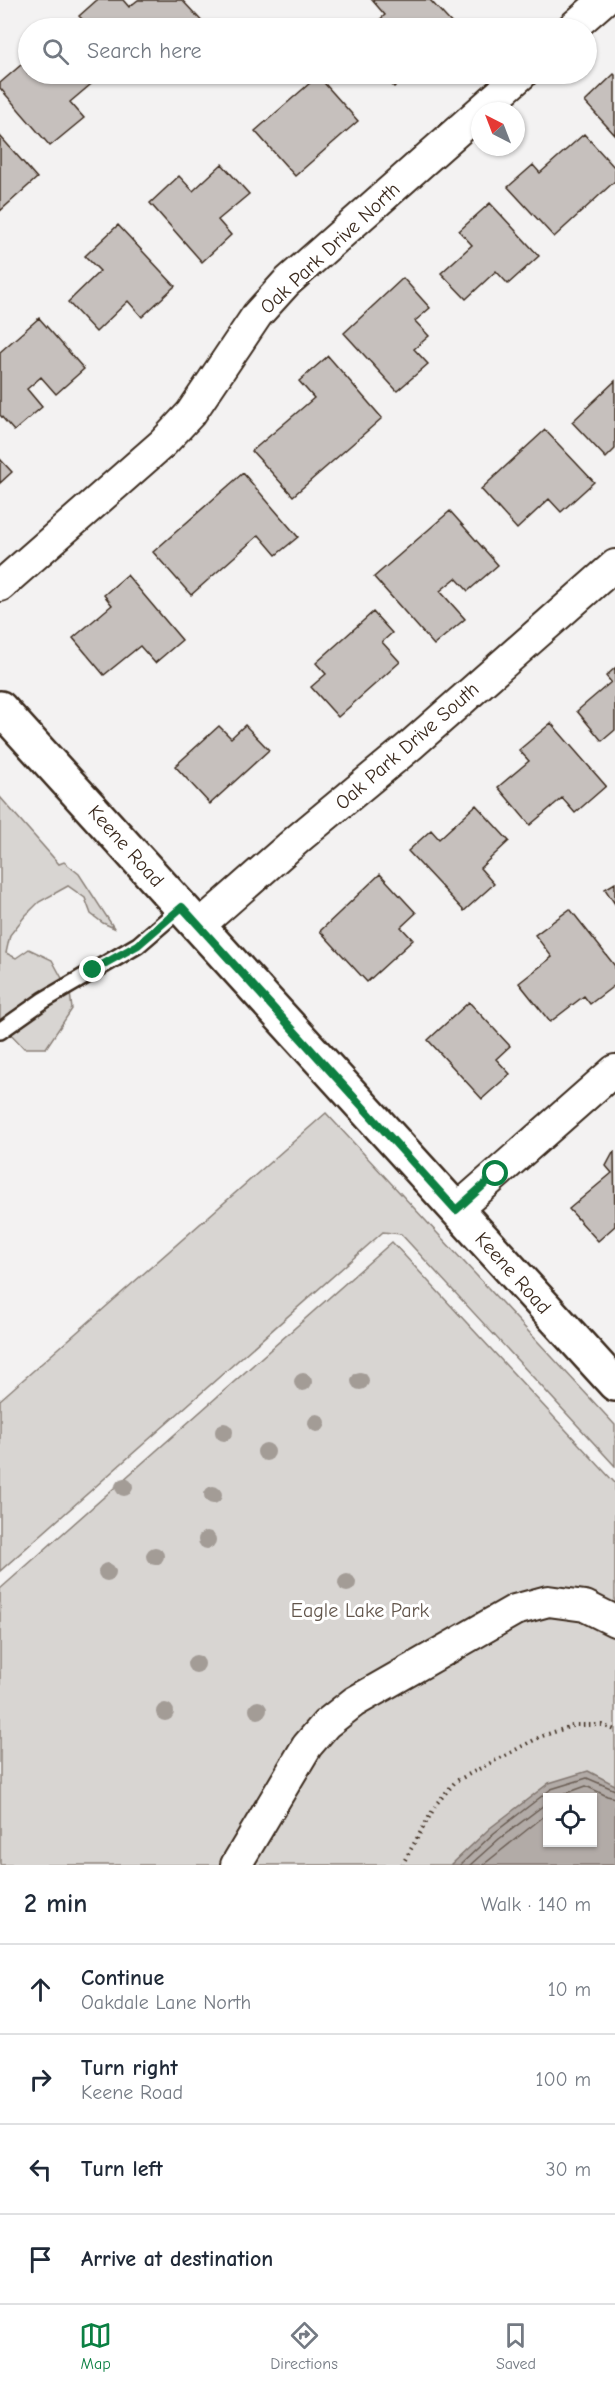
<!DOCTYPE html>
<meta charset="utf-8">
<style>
:root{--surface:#fff;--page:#f6f6f7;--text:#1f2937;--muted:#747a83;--line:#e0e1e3;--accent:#0b8043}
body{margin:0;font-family:"Comic Neue",sans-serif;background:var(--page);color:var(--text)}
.controls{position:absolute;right:18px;bottom:18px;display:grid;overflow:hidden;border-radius:0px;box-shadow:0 2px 4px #0004}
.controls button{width:54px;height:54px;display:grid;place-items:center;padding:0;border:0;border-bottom:2px solid var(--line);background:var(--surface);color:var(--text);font:30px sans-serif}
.compass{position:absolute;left:471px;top:102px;width:54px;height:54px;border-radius:50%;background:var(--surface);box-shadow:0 2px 4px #0004;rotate:318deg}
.stop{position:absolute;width:18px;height:18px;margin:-14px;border:4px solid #0b8043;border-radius:50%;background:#fff}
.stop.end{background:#0b8043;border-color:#fff;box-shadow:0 2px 6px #0008}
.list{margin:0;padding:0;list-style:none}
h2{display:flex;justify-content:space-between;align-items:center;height:78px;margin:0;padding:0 24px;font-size:26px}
h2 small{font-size:20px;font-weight:400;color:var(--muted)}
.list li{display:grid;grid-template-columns:39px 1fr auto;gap:18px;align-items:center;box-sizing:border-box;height:90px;padding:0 24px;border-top:2px solid var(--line)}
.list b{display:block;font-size:22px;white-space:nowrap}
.list p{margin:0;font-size:20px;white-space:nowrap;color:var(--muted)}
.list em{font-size:20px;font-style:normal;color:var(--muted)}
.icon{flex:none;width:33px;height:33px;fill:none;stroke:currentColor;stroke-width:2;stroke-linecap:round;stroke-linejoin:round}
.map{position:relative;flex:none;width:615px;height:1865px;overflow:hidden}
.search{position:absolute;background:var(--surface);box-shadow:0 2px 4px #0004;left:18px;right:18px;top:18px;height:66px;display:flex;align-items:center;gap:15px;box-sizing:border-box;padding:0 21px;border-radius:33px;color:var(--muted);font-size:22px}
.sheet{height:438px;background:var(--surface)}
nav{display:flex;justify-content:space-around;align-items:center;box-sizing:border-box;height:84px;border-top:2px solid var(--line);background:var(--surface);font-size:16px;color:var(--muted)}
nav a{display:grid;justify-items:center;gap:3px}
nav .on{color:var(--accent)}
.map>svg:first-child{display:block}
.green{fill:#d8d5d2;stroke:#8a8078;stroke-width:1.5;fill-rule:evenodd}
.water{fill:#b2aba7;stroke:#827770;stroke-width:1.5;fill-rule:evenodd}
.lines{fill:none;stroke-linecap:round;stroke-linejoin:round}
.shore{stroke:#6b5e55;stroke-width:1.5}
.building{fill:#c6c0bd;stroke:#3b2a1e;stroke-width:1.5}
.lane-casing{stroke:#3b2a1e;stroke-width:20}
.street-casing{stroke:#3b2a1e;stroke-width:34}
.secondary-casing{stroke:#3b2a1e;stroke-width:38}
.path{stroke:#3b2a1e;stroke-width:4;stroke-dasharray:1.5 4.5;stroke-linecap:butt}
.lane{stroke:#fff;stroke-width:15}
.street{stroke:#fff;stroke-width:30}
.secondary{stroke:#fff;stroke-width:33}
.tree{fill:#a39c96}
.route{stroke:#0b8043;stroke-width:8}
.labels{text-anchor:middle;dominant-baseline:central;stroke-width:6;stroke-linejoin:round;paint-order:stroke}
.street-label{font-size:20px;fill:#3b2a1e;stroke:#fff}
.park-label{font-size:20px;fill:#62554b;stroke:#fff}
</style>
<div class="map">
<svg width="615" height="1865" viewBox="0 0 615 1865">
<rect width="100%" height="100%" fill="#f3f2f2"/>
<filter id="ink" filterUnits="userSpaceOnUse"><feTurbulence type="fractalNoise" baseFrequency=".0167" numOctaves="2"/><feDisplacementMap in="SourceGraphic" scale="12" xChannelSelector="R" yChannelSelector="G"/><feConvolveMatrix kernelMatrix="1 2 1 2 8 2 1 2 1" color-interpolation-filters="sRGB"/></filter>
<g filter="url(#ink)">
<!-- green -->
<path class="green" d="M 0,797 L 59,864 L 64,862 L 79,874 L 114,928 L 103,923 L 91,914 L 85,898 L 68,886 L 39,902 L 25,916 L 10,935 L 6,953 L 16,958 L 29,949 L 52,960 L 70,993 L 72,1009 L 46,1048 L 24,1048 L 8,1031 L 0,1026 Z
M 326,1113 L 615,1425 L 615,1466 L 401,1234 L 383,1232 L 0,1571 L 0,1400 Z
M 392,1242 L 615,1483 L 615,1865 L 0,1865 L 0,1589 ZM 548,1798 L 592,1798 L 592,1842 L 548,1842 Z"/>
<!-- water -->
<path class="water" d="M 588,1771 L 615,1785 L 615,1865 L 451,1865 L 490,1828 L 549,1783 ZM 548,1798 L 592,1798 L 592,1842 L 548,1842 Z"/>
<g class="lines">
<!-- shore -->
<path class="shore" d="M 553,1798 L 586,1786 L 607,1796 L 615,1798
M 460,1865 L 494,1833 L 551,1789 L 587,1778 L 615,1790
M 470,1865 L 499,1839 L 548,1802
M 483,1865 L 548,1813"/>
</g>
<!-- building -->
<path class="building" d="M 97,0 L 123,0 L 129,7 L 138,0 L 182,0 L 208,28 L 91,28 L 79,16 Z
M 372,0 L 430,0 L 456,28 L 370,28 L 385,15 Z
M 28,59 L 28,74 L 103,74 L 70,102 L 84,118 L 50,146 L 0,88 L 0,83 Z
M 382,74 L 408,74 L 394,87 Z
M 614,74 L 615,75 L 615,135 L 585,102 Z
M 318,76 L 358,121 L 295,176 L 255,131 Z
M 584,134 L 615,168 L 615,181 L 554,237 L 508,187 L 533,165 L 540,173 Z
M 0,136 L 37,178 L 0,211 Z
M 222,164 L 249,194 L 218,220 L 231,235 L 202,262 L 150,203 L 179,176 L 193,191 Z
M 490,203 L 539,256 L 508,284 L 496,271 L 466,299 L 441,273 L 472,245 L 459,231 Z
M 118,225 L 175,286 L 142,317 L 128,301 L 96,332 L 68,302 L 100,271 L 85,256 Z
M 403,278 L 430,308 L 415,321 L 429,336 L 414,349 L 428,364 L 397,391 L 344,333 Z
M 39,318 L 84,369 L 56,394 L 41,377 L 27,389 L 42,407 L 14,431 L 0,415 L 0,352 Z
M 328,356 L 382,418 L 293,496 L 252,451 L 314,398 L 299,381 Z
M 615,381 L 615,449 L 606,458 L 572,422 Z
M 545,430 L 594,482 L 561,512 L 549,499 L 517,529 L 481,489 Z
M 0,459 L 12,472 L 0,483 Z
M 243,473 L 298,537 L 276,555 L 259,535 L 191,595 L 153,552 Z
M 450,511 L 498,565 L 468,591 L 456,578 L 440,591 L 465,619 L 434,645 L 374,577 Z
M 127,575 L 182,640 L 155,663 L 140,646 L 104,675 L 73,638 L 112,605 L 104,595 Z
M 373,612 L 392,633 L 382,642 L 400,662 L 338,717 L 311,687 L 326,674 L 316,663 Z
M 615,668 L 615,730 L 602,741 L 577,711 L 611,682 L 606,676 Z
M 551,723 L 606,786 L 575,813 L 562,798 L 530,825 L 498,787 L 529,761 L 519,750 Z
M 245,725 L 269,750 L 210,804 L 175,766 L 219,726 L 231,738 Z
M 476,805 L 509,841 L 480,868 L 494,884 L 464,911 L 408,851 L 431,830 L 439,839 Z
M 380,874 L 416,913 L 401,927 L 413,940 L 367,982 L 320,931 Z
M 615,883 L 615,904 L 605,889 Z
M 570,909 L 615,966 L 615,985 L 590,1004 L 584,996 L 550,1022 L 519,983 L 552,957 L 535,935 Z
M 469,1002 L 510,1046 L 496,1059 L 510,1074 L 482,1099 L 428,1040 Z
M 614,1151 L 615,1226 L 598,1241 L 569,1209 L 612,1173 L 606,1166 Z"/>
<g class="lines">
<defs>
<path id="lane" d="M 0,1031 L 44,1000 L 138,945 L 182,907"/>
<path id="street" d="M 572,28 L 604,0
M 0,586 L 163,443 L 191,413 L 257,315 L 286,283 L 522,74
M 199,926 L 299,838 L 410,746 L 615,565
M 456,1210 L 615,1070
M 236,1865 L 307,1746 L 326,1724 L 354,1702 L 515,1610 L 548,1601 L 585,1606 L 615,1621"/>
<path id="secondary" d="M 0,708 L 615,1384"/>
</defs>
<!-- lane casing -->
<use href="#lane" class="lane-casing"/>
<!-- street casing -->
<use href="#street" class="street-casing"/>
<!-- secondary casing -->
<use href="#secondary" class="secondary-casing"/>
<!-- path -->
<path class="path" d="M 402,1865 L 437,1803 L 456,1781 L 542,1736 L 575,1725 L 602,1725 L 615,1730"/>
<!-- lane -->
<use href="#lane" class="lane"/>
<!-- street -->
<use href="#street" class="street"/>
<!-- secondary -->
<use href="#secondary" class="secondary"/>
</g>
<!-- trees -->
<g class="tree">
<circle cx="360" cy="1381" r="9"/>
<circle cx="303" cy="1382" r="9"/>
<circle cx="317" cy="1423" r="9"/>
<circle cx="224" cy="1432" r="9"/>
<circle cx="266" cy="1452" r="9"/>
<circle cx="124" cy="1487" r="9"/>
<circle cx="213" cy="1495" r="9"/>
<circle cx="207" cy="1540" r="9"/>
<circle cx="155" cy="1556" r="9"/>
<circle cx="107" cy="1572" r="9"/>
<circle cx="347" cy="1583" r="9"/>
<circle cx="196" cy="1664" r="9"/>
<circle cx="258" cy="1710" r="9"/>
<circle cx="165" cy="1712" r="9"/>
</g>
</g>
<g class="lines" filter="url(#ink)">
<!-- route -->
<path class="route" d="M 93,970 L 138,945 L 182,907 L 456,1210 L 496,1174"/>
</g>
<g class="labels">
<!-- street labels -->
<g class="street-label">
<text transform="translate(330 248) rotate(-43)">Oak Park Drive North</text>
<text transform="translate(407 746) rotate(-41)">Oak Park Drive South</text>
<text transform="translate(126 846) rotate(48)">Keene Road</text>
<text transform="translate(513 1273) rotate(48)">Keene Road</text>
</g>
<!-- park labels -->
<g class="park-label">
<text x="360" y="1610">Eagle Lake Park</text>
</g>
</g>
</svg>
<div class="controls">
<button><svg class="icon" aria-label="locate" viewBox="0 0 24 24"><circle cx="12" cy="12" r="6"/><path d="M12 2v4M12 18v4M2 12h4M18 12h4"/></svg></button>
</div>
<svg class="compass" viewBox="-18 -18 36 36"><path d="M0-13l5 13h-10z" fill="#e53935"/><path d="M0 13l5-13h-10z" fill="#747a83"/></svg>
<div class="stop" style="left:496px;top:1174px"></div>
<div class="stop end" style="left:93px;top:970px"></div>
<div class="search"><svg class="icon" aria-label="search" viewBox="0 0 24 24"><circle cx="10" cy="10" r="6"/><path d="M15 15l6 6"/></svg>Search here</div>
</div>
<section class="sheet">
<h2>2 min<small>Walk · 140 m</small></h2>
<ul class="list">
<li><svg class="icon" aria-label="ahead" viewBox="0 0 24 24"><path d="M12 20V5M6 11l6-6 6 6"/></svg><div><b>Continue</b><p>Oakdale Lane North</p></div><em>10 m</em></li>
<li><svg class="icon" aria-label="right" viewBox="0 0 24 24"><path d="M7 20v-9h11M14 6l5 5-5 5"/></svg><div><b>Turn right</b><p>Keene Road</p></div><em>100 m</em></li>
<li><svg class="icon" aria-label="left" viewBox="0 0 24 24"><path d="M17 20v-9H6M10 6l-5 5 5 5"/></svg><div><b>Turn left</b></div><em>30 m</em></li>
<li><svg class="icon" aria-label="arrive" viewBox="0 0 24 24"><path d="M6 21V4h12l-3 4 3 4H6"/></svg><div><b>Arrive at destination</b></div></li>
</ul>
</section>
<nav>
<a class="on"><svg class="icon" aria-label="map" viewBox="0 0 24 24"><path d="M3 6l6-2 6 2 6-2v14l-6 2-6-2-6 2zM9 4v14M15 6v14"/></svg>Map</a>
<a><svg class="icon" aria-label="directions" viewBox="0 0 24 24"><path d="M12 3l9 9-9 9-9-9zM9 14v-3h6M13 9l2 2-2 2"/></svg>Directions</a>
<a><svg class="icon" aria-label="saved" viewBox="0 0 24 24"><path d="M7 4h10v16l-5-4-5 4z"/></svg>Saved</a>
</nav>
